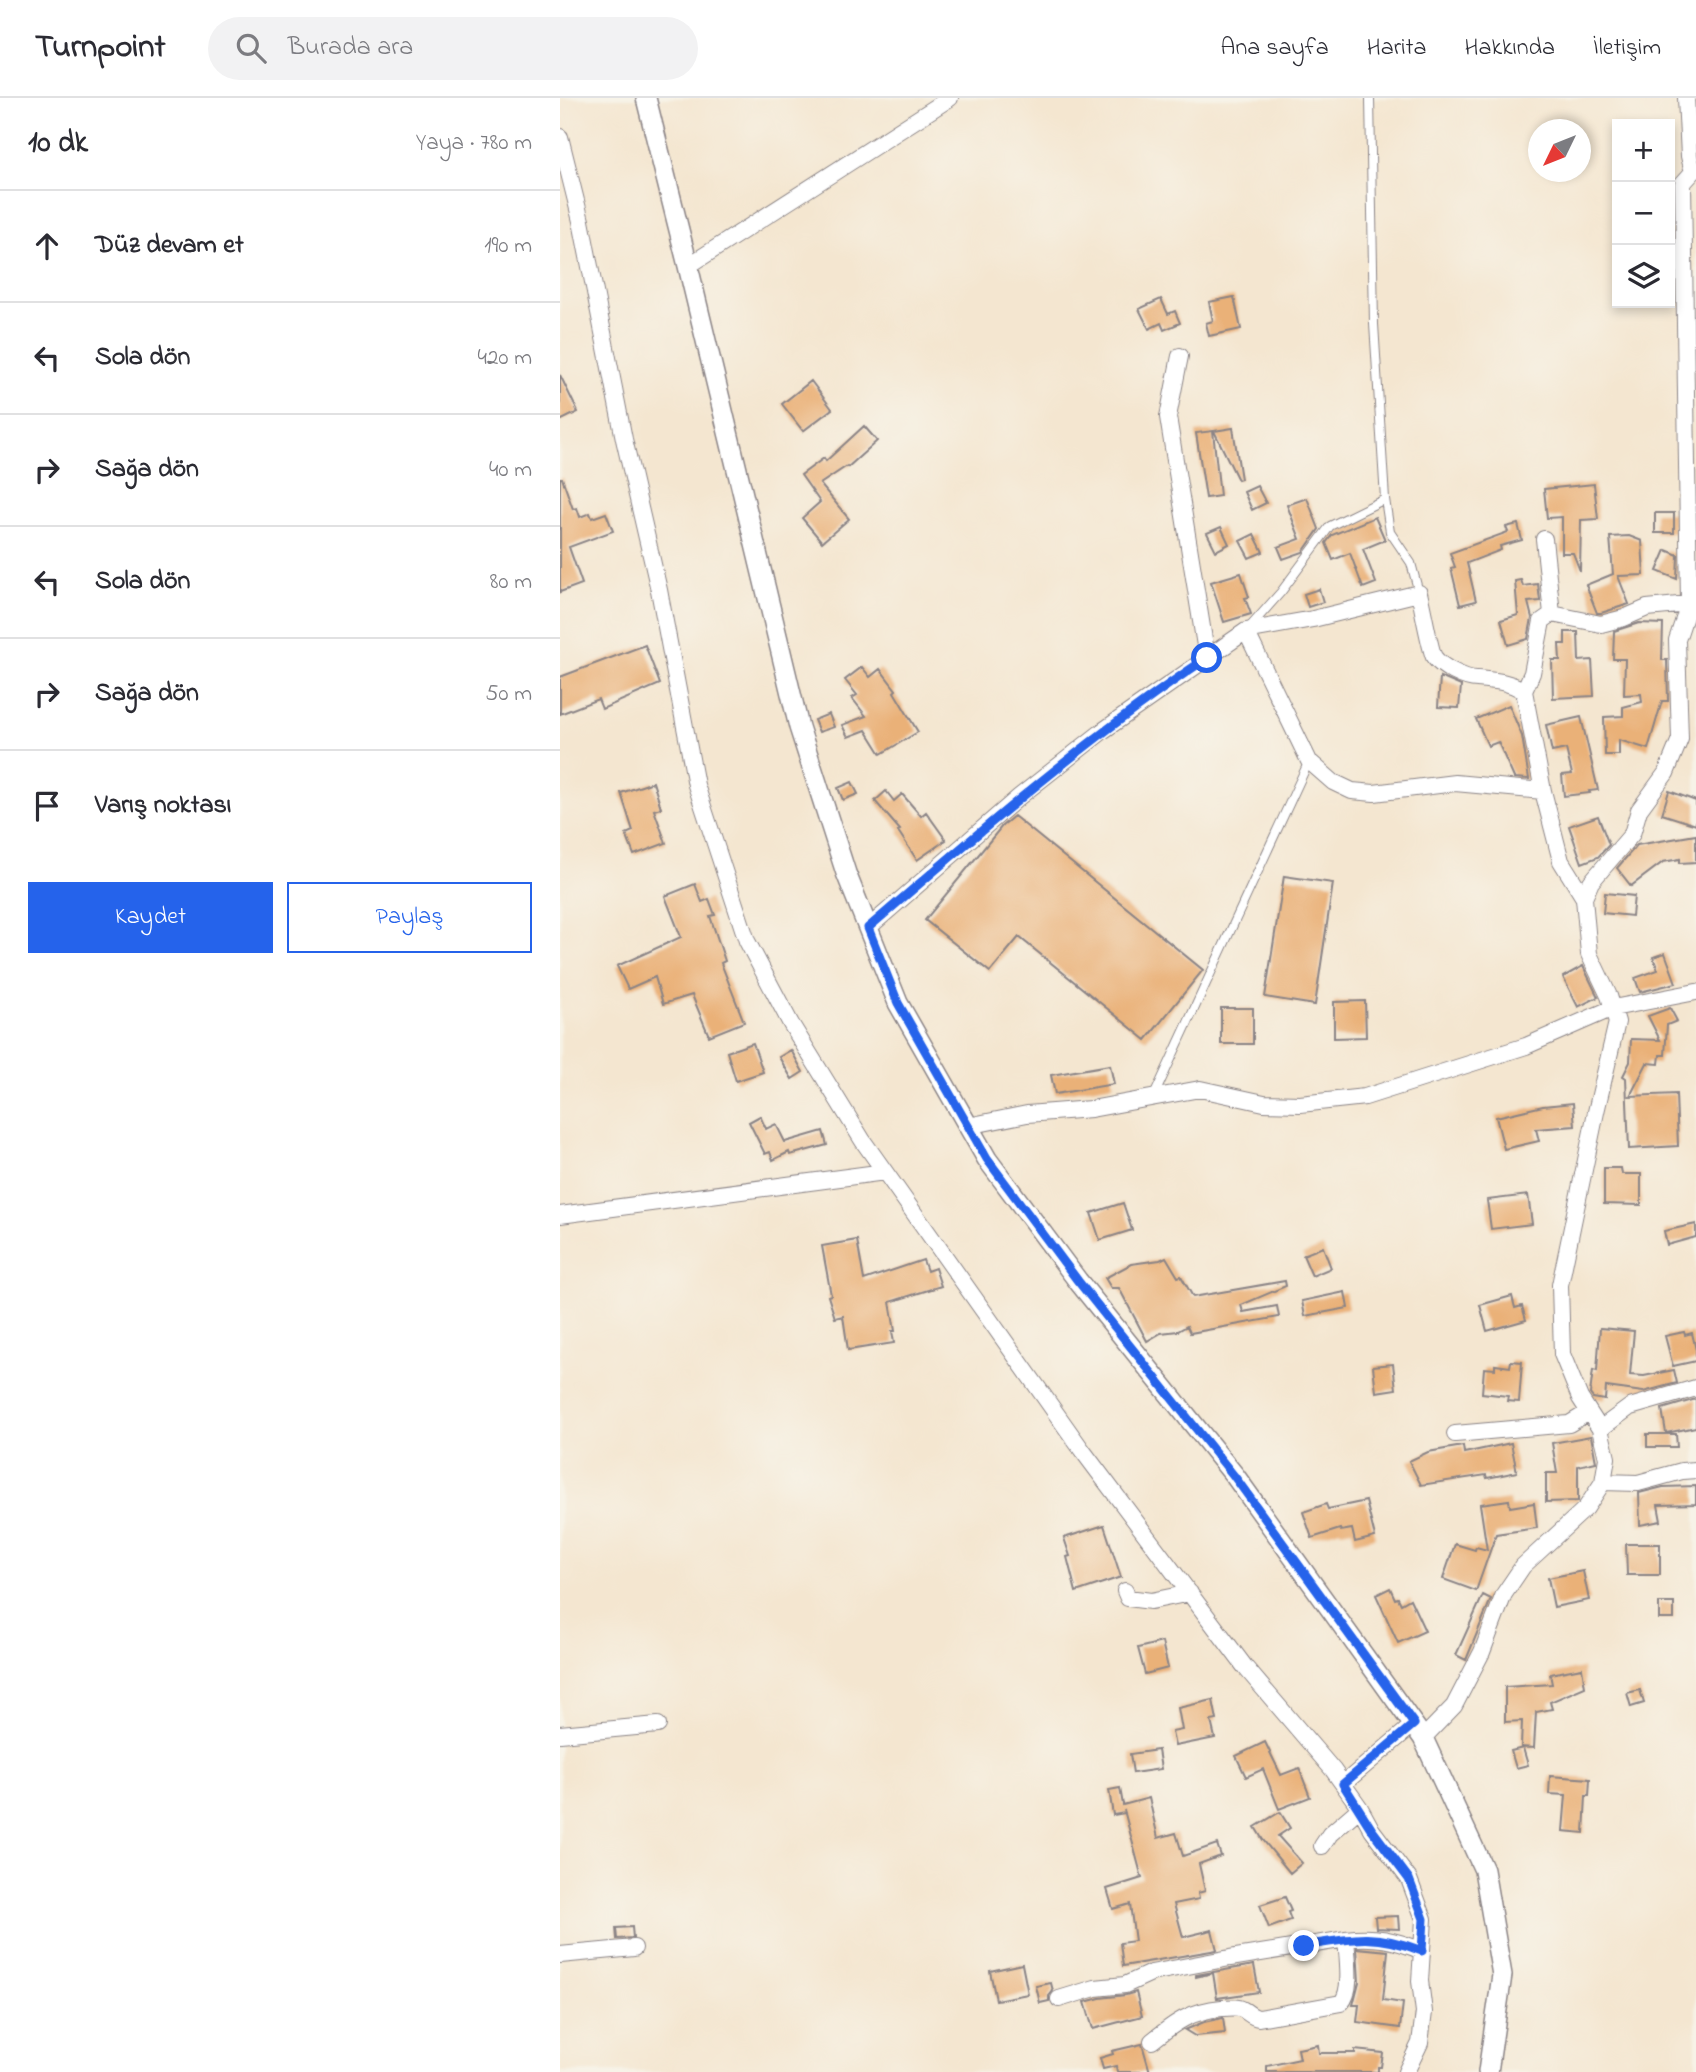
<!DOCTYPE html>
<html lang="tr">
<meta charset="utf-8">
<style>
:root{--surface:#fff;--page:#f2f2f3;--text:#2b2b33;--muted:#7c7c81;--line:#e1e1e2;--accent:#2563eb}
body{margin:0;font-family:"Indie Flower",sans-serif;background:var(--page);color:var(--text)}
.controls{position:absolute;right:21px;top:21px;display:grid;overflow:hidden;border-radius:0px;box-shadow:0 4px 10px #0003}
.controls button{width:63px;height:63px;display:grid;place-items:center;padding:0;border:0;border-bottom:2px solid var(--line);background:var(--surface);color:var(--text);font:35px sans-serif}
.compass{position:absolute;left:968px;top:21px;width:63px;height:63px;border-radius:50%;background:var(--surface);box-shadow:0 4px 10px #0003;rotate:227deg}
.stop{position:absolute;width:21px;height:21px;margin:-16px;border:5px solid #2563eb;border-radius:50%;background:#fff}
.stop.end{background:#2563eb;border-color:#fff;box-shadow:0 2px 7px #0008}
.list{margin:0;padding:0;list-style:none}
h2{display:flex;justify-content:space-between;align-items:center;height:91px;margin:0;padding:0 28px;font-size:30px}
h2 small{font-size:23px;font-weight:400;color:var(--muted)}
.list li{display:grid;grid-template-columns:46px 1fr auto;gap:21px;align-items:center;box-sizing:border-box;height:112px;padding:0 28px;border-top:2px solid var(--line)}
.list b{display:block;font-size:26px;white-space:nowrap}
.list em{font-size:23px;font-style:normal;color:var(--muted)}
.actions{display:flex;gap:14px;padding:21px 28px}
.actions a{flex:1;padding:16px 0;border:2px solid var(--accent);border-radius:0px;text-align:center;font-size:24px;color:var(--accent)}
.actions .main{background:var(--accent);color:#fff}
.icon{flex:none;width:38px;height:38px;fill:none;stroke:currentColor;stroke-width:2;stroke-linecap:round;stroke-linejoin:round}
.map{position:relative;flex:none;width:1136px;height:1974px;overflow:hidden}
header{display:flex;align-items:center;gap:42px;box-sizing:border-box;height:98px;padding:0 35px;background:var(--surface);border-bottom:2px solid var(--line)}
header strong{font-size:33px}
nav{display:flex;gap:38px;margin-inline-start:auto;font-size:24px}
.search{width:490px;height:63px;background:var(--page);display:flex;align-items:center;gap:18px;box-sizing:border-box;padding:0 24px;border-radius:38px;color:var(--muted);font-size:26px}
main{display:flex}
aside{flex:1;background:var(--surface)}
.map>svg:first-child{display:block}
.building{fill:#eab178}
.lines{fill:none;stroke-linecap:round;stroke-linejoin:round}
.service-casing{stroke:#8b8486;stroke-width:10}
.minor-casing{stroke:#8b8486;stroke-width:18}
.tertiary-casing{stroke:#8b8486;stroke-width:22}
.service{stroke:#fff;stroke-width:8}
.minor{stroke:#fff;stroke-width:16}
.tertiary{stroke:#fff;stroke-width:19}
.route{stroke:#2563eb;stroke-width:9}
</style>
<header>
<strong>Turnpoint</strong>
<div class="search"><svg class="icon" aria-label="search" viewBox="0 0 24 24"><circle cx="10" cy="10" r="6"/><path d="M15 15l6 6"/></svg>Burada ara</div>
<nav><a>Ana sayfa</a><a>Harita</a><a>Hakkında</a><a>İletişim</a></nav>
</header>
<main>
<aside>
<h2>10 dk<small>Yaya · 780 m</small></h2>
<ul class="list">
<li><svg class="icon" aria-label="ahead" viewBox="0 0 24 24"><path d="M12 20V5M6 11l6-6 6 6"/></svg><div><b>Düz devam et</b></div><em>190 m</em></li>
<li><svg class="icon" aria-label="left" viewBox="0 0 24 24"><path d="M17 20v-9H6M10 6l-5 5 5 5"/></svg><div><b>Sola dön</b></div><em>420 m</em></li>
<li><svg class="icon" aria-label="right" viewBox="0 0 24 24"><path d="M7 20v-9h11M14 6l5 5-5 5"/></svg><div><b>Sağa dön</b></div><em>40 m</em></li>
<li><svg class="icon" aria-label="left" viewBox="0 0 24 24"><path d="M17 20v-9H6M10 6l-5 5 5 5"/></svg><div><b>Sola dön</b></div><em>80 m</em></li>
<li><svg class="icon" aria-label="right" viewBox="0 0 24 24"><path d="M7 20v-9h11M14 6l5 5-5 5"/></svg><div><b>Sağa dön</b></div><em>50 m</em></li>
<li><svg class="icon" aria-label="arrive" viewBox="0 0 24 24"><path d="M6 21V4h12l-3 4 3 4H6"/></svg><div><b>Varış noktası</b></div></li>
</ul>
<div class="actions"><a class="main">Kaydet</a><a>Paylaş</a></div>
</aside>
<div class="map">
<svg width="1136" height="1974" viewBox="0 0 1136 1974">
<rect width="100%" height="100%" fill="#f7f3e8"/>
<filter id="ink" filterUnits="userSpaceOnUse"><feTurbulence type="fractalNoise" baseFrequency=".0143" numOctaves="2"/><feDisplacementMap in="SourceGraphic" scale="14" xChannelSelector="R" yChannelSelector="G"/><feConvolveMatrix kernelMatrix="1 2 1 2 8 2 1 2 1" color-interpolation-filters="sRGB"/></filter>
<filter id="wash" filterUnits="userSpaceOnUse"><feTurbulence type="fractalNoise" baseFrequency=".00686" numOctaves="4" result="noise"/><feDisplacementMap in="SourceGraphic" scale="28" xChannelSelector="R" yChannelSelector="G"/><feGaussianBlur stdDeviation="1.57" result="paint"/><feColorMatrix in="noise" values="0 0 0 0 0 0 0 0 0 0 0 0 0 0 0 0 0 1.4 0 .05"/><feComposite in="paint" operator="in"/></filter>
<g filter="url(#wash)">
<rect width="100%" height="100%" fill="#f4e6d0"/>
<g id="blocks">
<!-- building -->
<path class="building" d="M 674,199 L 681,231 L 649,238 L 646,225 L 653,223 L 649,204 Z
M 601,201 L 608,216 L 615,213 L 620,225 L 604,232 L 601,225 L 589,231 L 579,211 Z
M 0,277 L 18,314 L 0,323 Z
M 251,283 L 272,311 L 243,333 L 222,306 Z
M 304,328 L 317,343 L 288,369 L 287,368 L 260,386 L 289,421 L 262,444 L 242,420 L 260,404 L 241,377 L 264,360 L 266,363 Z
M 673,330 L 681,381 L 678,382 L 654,333 Z
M 653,333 L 660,398 L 646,400 L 636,335 Z
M 0,380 L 2,380 L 13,411 L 17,410 L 20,419 L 30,415 L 32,420 L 46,415 L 53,433 L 9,449 L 22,486 L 0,494 Z
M 1034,386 L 1038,421 L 1021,422 L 1020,473 L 1013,455 L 1002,455 L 1002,419 L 987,420 L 984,391 Z
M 697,388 L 706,405 L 692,412 L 684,394 Z
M 747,400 L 759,431 L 743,454 L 723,461 L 718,449 L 740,441 L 727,407 Z
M 1095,415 L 1114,415 L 1114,435 L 1095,435 Z
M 815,419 L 825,442 L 803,451 L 816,485 L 803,490 L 790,455 L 773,462 L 766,445 L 772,437 Z
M 958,426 L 962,442 L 940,448 L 941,452 L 907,465 L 916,503 L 900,507 L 891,470 L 895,469 L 890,455 L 948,434 L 946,429 Z
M 661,429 L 669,446 L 656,453 L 647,435 Z
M 694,436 L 703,454 L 689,460 L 680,443 Z
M 1069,438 L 1082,443 L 1084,477 L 1058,478 L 1069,506 L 1041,515 L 1037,515 L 1026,487 L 1053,476 L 1050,439 Z
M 1106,452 L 1118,457 L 1117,481 L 1097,473 Z
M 681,475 L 689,499 L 685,500 L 691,516 L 664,524 L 651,484 Z
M 961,482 L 963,488 L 978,486 L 980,503 L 968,504 L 972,520 L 968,541 L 948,547 L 941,522 L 958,517 L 955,483 Z
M 759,491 L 763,504 L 748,509 L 744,496 Z
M 1079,525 L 1103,526 L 1102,562 L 1107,562 L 1108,603 L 1102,603 L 1088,651 L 1059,642 L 1059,657 L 1045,657 L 1044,619 L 1063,618 L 1063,609 L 1082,604 L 1081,596 L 1064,597 L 1065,561 L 1053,561 L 1054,533 Z
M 1005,534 L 1018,534 L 1019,563 L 1032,562 L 1034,598 L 993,600 L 992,562 L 1000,562 L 999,546 L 1005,546 Z
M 85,547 L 100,586 L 42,611 L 38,601 L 0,616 L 0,579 Z
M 302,569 L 310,579 L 320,571 L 336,592 L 334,594 L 358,634 L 321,656 L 306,632 L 288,639 L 282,627 L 306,618 L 292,600 L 297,597 L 285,582 Z
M 880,579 L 901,588 L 899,610 L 878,609 Z
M 949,607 L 962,638 L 969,681 L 954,680 L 938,644 L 928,648 L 916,621 Z
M 269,616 L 274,629 L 259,634 L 254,622 Z
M 1021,619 L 1038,692 L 1029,693 L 1030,695 L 1004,698 L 1002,677 L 1012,676 L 1006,651 L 992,654 L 986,627 Z
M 93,684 L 101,710 L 94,712 L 106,745 L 74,757 L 66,736 L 73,733 L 61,695 Z
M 292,684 L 298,696 L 283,702 L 278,690 Z
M 326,693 L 334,703 L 342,696 L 361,718 L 366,714 L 386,742 L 357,762 L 338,733 L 340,732 L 315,703 Z
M 1109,693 L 1136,703 L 1136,727 L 1102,716 Z
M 454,718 L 643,872 L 586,942 L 459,839 L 430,874 L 365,822 L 442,728 Z
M 1038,718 L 1049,747 L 1038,759 L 1022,765 L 1009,728 Z
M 1136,737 L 1136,764 L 1120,765 L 1120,761 L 1103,764 L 1071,788 L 1057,770 L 1077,747 Z
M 724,778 L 773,785 L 755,907 L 705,899 Z
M 135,786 L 142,804 L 149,801 L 155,817 L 150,818 L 165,863 L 161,865 L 184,924 L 149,938 L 132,897 L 103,906 L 95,879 L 68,891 L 57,868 L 121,839 L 105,798 Z
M 1045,795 L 1074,798 L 1072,818 L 1043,815 Z
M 1105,855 L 1116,885 L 1080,894 L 1075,880 L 1098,872 L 1093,859 Z
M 1023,868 L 1038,899 L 1018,909 L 1003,879 Z
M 805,903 L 806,939 L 774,940 L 774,904 Z
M 661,910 L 693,910 L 693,946 L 661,946 Z
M 1110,910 L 1117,923 L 1107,927 L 1105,957 L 1100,957 L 1099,966 L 1087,965 L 1070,998 L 1116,996 L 1118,1048 L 1069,1051 L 1066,980 L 1063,978 L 1070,964 L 1071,941 L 1100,942 L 1088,918 Z
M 193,945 L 203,974 L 176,983 L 167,954 Z
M 231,952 L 243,974 L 232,981 L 219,959 Z
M 550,967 L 554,986 L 495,996 L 491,977 Z
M 1013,1005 L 1015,1028 L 976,1031 L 979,1043 L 944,1051 L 936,1019 L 983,1008 Z
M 200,1018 L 206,1031 L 216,1026 L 225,1044 L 263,1033 L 267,1047 L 230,1057 L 229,1054 L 213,1062 L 210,1054 L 205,1056 L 189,1024 Z
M 1044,1070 L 1061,1070 L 1062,1076 L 1081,1076 L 1081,1107 L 1044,1106 Z
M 968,1097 L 972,1126 L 931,1131 L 927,1102 Z
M 563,1105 L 572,1132 L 540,1142 L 531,1115 Z
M 1136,1126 L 1136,1139 L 1107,1147 L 1104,1133 Z
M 297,1142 L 304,1182 L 363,1162 L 367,1173 L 375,1170 L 381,1188 L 330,1204 L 335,1233 L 332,1233 L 334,1245 L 288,1252 L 283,1218 L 275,1220 L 268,1198 L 271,1197 L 262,1148 Z
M 763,1149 L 771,1170 L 752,1178 L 743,1157 Z
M 606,1159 L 618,1179 L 621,1178 L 633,1199 L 725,1183 L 726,1188 L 681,1207 L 683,1214 L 717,1208 L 719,1219 L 630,1235 L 627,1228 L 618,1233 L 601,1235 L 587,1243 L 559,1190 L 551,1190 L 545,1180 L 571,1166 L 600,1162 Z
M 785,1194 L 788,1210 L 745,1218 L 742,1203 Z
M 952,1198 L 955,1210 L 962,1208 L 966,1222 L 927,1233 L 920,1207 Z
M 1040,1230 L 1074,1233 L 1070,1277 L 1084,1278 L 1114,1272 L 1117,1285 L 1083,1294 L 1046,1289 L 1045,1302 L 1033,1300 L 1030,1296 L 1033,1272 L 1037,1273 Z
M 1124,1234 L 1125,1237 L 1132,1235 L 1136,1252 L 1136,1263 L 1113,1268 L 1105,1238 Z
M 951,1263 L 962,1264 L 959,1304 L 947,1303 L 948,1298 L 922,1295 L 924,1270 L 935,1271 L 935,1267 L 950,1269 Z
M 833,1266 L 836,1291 L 816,1294 L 813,1268 Z
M 1136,1301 L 1136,1329 L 1106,1335 L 1102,1311 Z
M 1087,1336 L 1116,1336 L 1117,1349 L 1087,1349 Z
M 1031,1338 L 1036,1364 L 1018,1368 L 1018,1403 L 986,1404 L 986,1375 L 997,1375 L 992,1345 Z
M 951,1345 L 957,1374 L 927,1380 L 926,1377 L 861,1387 L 849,1363 L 868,1354 L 903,1348 L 904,1355 Z
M 1136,1388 L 1136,1406 L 1098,1407 L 1101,1423 L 1080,1427 L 1079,1395 L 1103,1389 Z
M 949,1402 L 950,1409 L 974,1405 L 977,1430 L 936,1436 L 916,1493 L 883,1481 L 895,1446 L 915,1452 L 916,1449 L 927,1452 L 920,1406 Z
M 806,1403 L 815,1439 L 795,1444 L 792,1431 L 781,1433 L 780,1431 L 752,1440 L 743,1414 L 766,1406 L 768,1411 Z
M 544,1427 L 561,1479 L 516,1494 L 507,1459 L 510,1458 L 504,1440 Z
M 1066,1446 L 1100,1446 L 1100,1477 L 1067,1477 Z
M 1023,1473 L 1029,1502 L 994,1509 L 988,1480 Z
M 830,1490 L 835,1501 L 838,1500 L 841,1506 L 850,1501 L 865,1533 L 838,1545 L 816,1497 Z
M 923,1497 L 931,1501 L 906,1562 L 896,1557 Z
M 1099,1505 L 1114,1505 L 1114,1521 L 1099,1521 Z
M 602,1544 L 608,1570 L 585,1576 L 578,1550 Z
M 1022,1570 L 1025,1589 L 990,1604 L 992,1611 L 976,1614 L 974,1650 L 961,1649 L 962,1623 L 945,1624 L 945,1589 L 992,1586 L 990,1576 Z
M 1080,1592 L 1084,1605 L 1071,1609 L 1067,1595 Z
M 653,1602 L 657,1622 L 651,1623 L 655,1640 L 615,1648 L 612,1634 L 622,1632 L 618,1610 Z
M 705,1644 L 721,1677 L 739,1670 L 750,1699 L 719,1711 L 703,1671 L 686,1679 L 676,1658 Z
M 963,1650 L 968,1667 L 956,1670 L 951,1653 Z
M 598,1652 L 601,1671 L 573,1675 L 570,1656 Z
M 990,1678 L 1030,1681 L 1029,1698 L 1026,1698 L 1024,1735 L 1003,1733 L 1006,1697 L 989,1696 Z
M 560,1690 L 563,1707 L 589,1700 L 598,1740 L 616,1735 L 623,1758 L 657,1746 L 661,1758 L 639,1766 L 645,1793 L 638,1795 L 639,1801 L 614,1806 L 623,1839 L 652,1832 L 657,1852 L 563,1868 L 560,1845 L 575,1843 L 570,1806 L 553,1811 L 547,1791 L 582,1780 L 564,1712 L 565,1715 L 553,1717 L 549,1692 Z
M 720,1714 L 730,1730 L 718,1738 L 742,1765 L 730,1775 L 703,1742 L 695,1729 Z
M 725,1799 L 731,1813 L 728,1814 L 731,1822 L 709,1830 L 700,1807 Z
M 838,1818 L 839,1831 L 816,1830 L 815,1819 Z
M 72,1829 L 73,1840 L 57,1841 L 56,1830 Z
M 797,1850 L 828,1853 L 823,1902 L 843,1905 L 840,1930 L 797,1924 L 799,1907 L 793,1907 L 799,1884 Z
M 462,1866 L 468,1896 L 436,1902 L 430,1873 Z
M 694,1867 L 699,1894 L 657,1900 L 653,1875 L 636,1879 L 636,1877 Z
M 491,1885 L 493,1893 L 489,1898 L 489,1903 L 480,1905 L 476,1888 Z
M 576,1894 L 582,1918 L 533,1931 L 525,1904 L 540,1900 L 566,1897 Z
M 663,1920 L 665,1935 L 635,1938 L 625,1932 L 644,1924 Z
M 582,1946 L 590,1974 L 557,1974 L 556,1968 L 543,1971 L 540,1960 L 553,1956 L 552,1953 Z
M 758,1947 L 759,1955 L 795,1955 L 795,1952 L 823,1955 L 821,1969 L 818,1969 L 818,1974 L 707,1974 L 707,1968 L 740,1961 L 738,1951 Z"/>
</g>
</g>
<g filter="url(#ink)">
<use href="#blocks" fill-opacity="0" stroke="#8b8486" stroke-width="2"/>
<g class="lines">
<defs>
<path id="service" d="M 810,0 L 814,226 L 825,401 L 830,434 L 851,465 L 859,495
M 688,531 L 721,494 L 770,428 L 825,401
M 593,1000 L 749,663"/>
<path id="minor" d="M 0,39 L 21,123 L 64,341 L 99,492 L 136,687 L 187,843 L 231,926 L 303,1043 L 522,1352 L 685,1569 L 773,1672 L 800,1710 L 812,1732 L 849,1781 L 864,1821 L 860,1883 L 864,1914 L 860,1945 L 846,1974
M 128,168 L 390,0
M 620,258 L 608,319 L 647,560
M 984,441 L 992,516
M 686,533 L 749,663 L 773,684 L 792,693 L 814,695 L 895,685 L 983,693
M 964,593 L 972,575 L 982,523 L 992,516 L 1041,526 L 1064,520 L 1087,510 L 1129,506
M 308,830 L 459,699 L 544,632 L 686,533 L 753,521 L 859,495 C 862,506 870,552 874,559 C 881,569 905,581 917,581 C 934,583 949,583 964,593 L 983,693 L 1001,763 L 1024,800
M 408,1028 L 467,1016 L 531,1011 L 640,991 L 704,1005 L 740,1006 L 805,999 L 966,948 L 1053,910 L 1136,894
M 0,1117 L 325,1074
M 1040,1331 L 1070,1309 L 1136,1290
M 895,1336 L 1009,1326 L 1029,1314
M 1043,1384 L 1078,1385 L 1122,1373 L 1136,1372
M 565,1493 L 568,1500 L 591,1503 L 630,1495
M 0,1636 L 98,1627
M 863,1640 L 894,1608 L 922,1554 L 944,1496 L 963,1468 L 1026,1410 L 1043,1384 L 1047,1360 L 1040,1331 L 1020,1300 L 1002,1256 L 1000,1187 L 1036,1014 L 1057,924 L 1049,898 L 1029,856 L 1024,800 L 1031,784 L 1072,736 L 1079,712 L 1106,675 L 1120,641 L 1117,542 L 1129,506 L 1123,85 L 1133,74 L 1129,58 L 1126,0
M 783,1686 L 854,1626
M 762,1748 L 770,1736 L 800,1710
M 0,1857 L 74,1850
M 499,1901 L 535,1890 L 565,1887 L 591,1875 L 670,1860 L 786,1841 C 814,1837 836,1842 862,1853
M 592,1943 C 616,1924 630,1913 662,1910 C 668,1910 674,1909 679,1910 C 687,1912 690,1919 699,1920 L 781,1905 C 793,1893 787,1858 786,1841"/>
<path id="tertiary" d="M 86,0 L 128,168 L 239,629 L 286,775 L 338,905 L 427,1061 L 518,1183 L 675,1378 L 863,1640 L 924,1772 L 942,1877 L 928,1974"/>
</defs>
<!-- service casing -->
<use href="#service" class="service-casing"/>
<!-- minor casing -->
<use href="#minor" class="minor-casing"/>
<!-- tertiary casing -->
<use href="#tertiary" class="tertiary-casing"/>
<!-- service -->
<use href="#service" class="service"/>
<!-- minor -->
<use href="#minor" class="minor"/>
<!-- tertiary -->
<use href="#tertiary" class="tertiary"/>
</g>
</g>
<g class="lines" filter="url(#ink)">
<!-- route -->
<path class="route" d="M 647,560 C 526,641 418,735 308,830 L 338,905 L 427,1061 L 518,1183 L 674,1378 L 854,1626 L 783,1686 L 812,1732 L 849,1781 L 864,1821 L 862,1853 C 816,1834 791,1840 744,1848"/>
</g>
</svg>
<div class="controls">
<button>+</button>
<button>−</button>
<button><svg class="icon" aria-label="layers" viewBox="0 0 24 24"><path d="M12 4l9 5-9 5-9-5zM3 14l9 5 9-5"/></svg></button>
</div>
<svg class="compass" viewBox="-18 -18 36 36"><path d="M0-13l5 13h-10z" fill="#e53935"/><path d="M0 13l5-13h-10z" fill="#7c7c81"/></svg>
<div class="stop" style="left:647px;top:560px"></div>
<div class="stop end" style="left:744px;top:1848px"></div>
</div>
</main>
